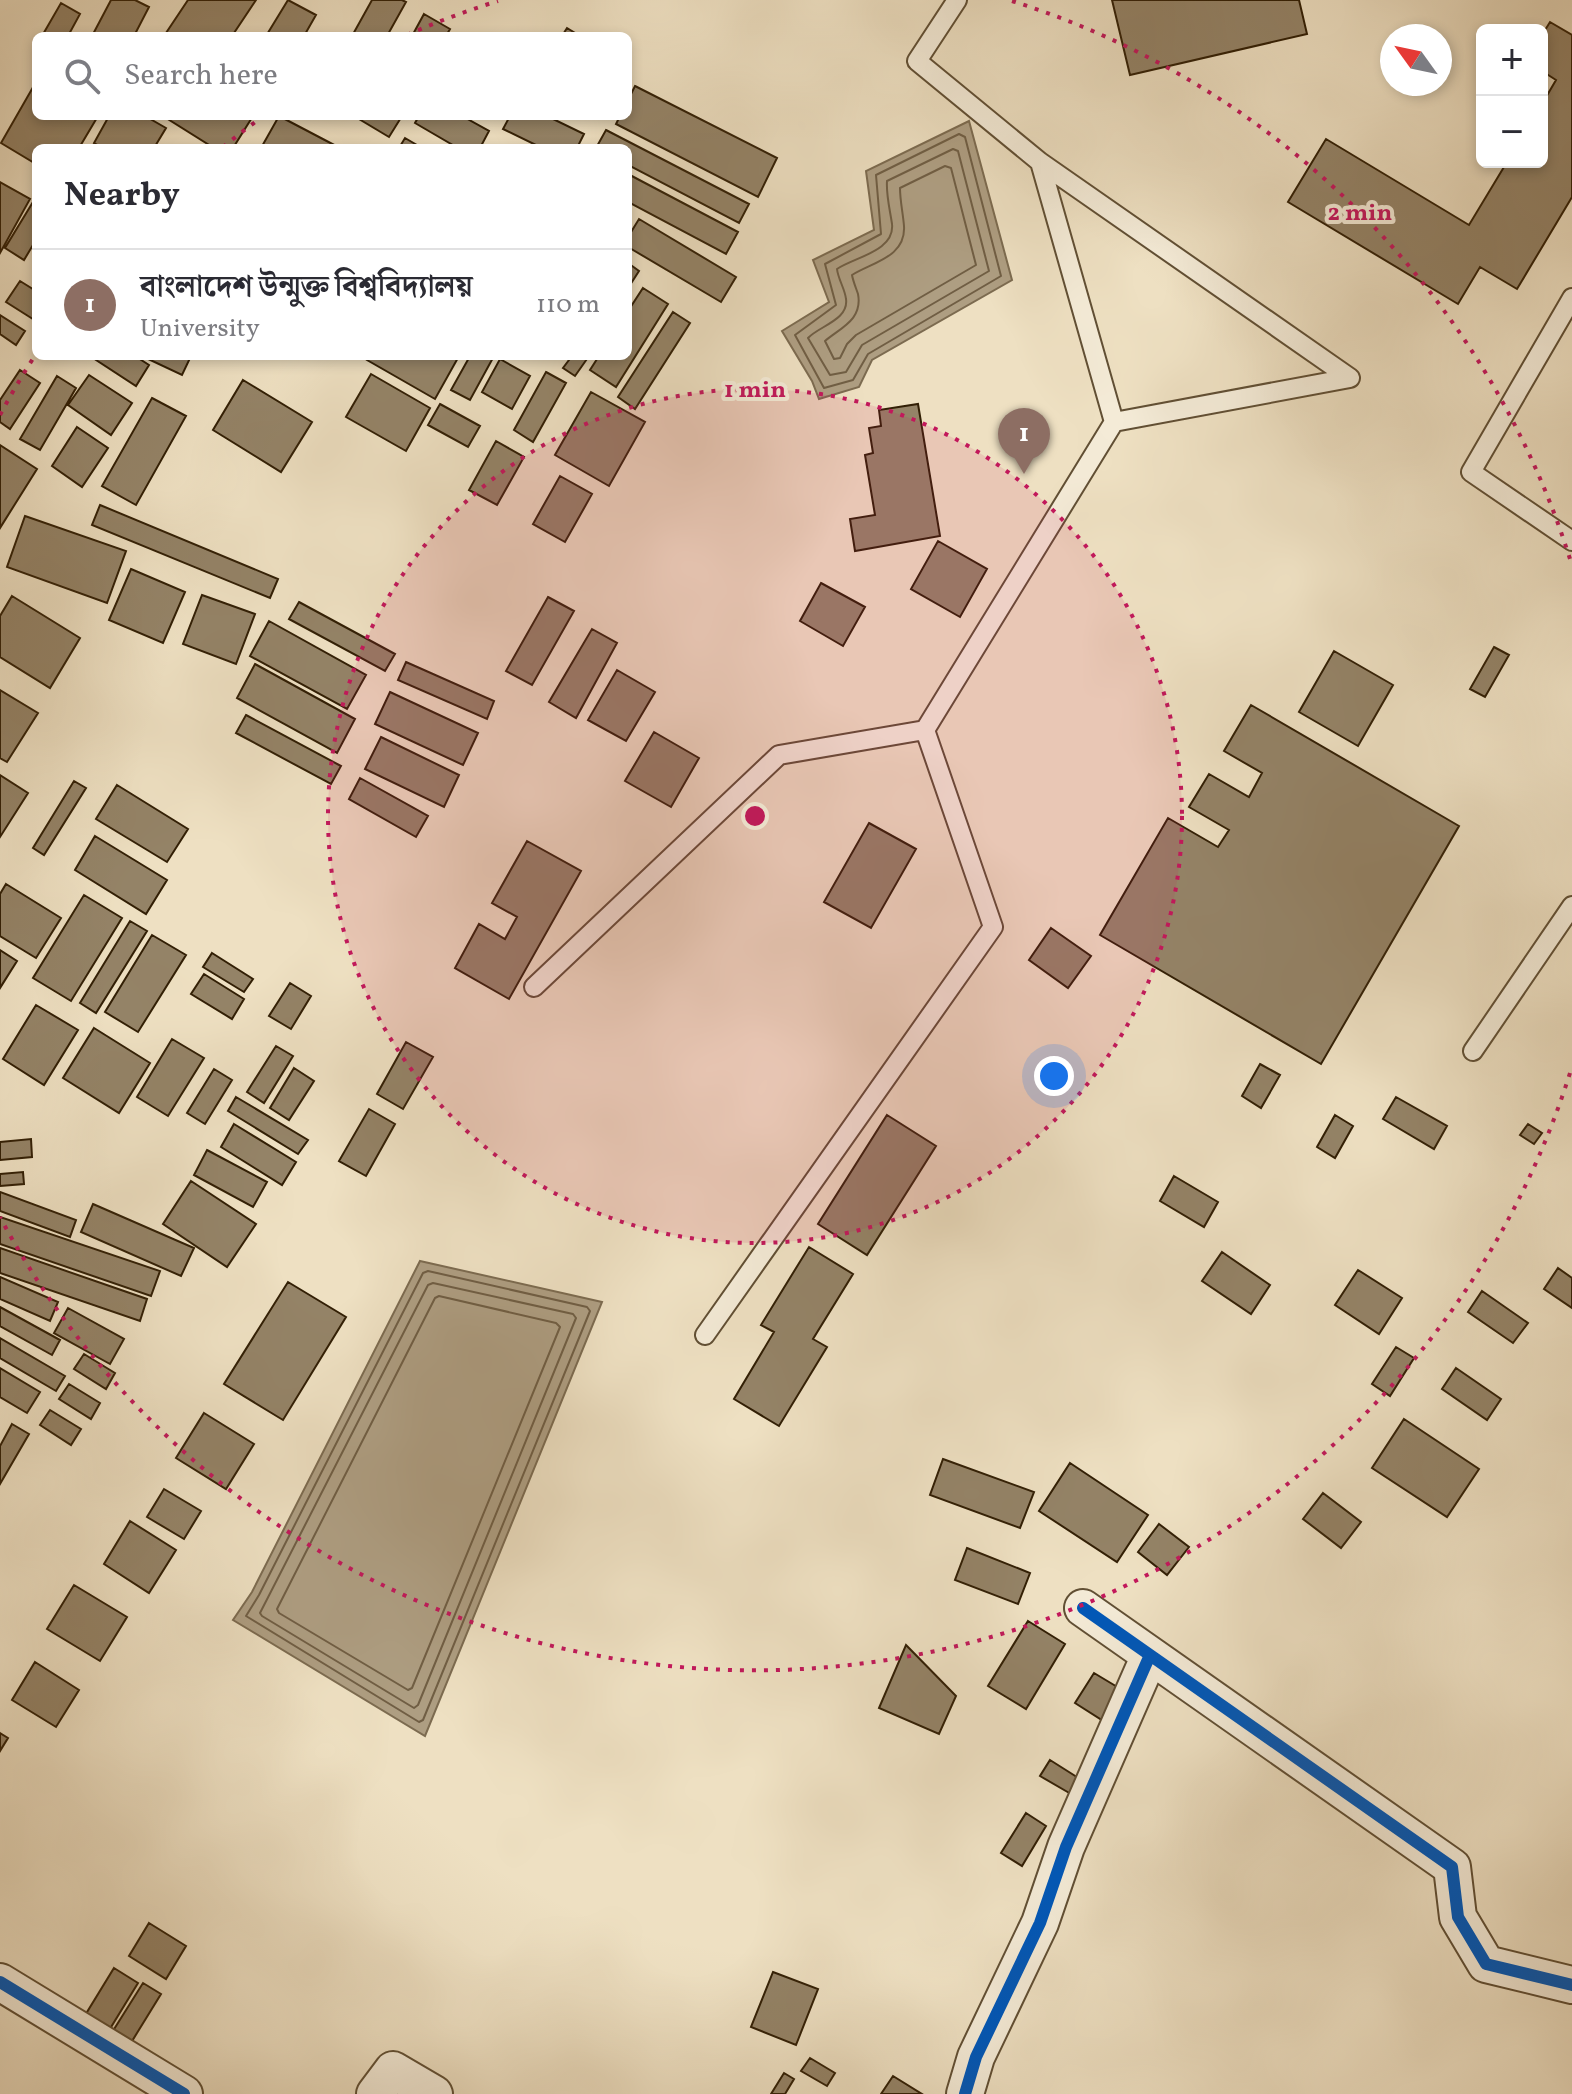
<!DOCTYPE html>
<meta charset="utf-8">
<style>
:root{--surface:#fff;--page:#f7f7f7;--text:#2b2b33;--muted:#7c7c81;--line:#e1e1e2;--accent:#2563eb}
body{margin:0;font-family:Vollkorn,"Noto Serif Bengali",serif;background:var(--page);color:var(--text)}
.controls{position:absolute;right:24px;top:24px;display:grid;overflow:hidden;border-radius:12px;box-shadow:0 4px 12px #0003}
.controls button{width:72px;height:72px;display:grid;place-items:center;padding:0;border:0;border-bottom:2px solid var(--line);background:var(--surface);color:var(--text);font:40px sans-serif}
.compass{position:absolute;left:1380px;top:24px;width:72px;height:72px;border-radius:50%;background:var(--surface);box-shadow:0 4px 12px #0003;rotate:303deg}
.you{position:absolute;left:1054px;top:1076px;width:28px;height:28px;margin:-20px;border:6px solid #fff;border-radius:50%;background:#1a73e8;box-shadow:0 0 0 12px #1a73e833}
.badge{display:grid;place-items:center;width:52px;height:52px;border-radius:50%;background:var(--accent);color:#fff;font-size:26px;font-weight:700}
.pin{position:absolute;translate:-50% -66px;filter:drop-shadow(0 2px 4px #0008)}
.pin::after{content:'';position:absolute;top:42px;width:28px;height:24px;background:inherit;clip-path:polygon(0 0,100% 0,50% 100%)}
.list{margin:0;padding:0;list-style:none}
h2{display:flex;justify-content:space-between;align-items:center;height:104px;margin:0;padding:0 32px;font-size:34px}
h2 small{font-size:26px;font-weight:400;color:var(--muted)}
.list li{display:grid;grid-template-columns:52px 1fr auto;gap:24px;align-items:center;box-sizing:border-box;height:112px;padding:0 32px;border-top:2px solid var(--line)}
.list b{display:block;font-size:30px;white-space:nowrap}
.list p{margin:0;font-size:26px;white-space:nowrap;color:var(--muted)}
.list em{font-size:26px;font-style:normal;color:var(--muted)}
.icon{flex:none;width:44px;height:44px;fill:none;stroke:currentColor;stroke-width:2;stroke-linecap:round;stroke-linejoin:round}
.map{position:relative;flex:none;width:1572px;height:2094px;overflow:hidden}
.search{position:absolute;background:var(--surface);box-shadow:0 4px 12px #0003;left:32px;top:32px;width:600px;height:88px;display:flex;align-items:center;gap:20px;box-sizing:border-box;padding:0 28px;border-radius:12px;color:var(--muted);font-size:30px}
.panel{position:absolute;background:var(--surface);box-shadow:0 4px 12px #0003;left:32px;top:144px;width:600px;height:216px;border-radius:12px}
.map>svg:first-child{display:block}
.water{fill:#ae9e82;stroke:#7c6b50;stroke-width:2}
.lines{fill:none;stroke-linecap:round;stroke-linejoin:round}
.shore{stroke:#705e44;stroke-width:2}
.building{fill:#948367;stroke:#321f05;stroke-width:2}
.service-casing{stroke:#614f34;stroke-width:22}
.minor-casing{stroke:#614f34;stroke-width:40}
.service{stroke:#f4ebd7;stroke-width:18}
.minor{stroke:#f4ebd7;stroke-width:36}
.cycleway-casing{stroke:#f4ebd7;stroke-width:17}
.cycleway{stroke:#0057b8;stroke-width:12}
.ring{fill:none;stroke:#c2185b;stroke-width:4;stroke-dasharray:4 8}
.centre{fill:#c2185b;stroke:#f4ebd7;stroke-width:4}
.ring-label{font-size:24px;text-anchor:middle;font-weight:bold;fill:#c2185b;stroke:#f4ebd7;stroke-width:8;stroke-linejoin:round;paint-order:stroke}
</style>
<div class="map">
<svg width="1572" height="2094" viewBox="0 0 1572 2094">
<rect width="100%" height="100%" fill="#eee0c2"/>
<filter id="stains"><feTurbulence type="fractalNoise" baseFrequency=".0025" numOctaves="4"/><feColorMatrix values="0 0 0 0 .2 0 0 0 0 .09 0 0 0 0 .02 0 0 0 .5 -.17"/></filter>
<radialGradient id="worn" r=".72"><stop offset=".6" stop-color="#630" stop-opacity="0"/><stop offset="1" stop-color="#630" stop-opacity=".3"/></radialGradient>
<!-- water -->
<path class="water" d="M 969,121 L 1012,280 L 872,360 L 859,387 L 819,399 L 812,381 L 782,331 L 829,302 L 813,260 L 874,230 L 866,171 Z
M 420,1261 L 602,1302 L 425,1736 L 233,1620 L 252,1592 Z"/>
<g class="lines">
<!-- shore -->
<path class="shore" d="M 959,134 L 965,137 L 1001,276 L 868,354 L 853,380 L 824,388 L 795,335 L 836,305 L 825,264 L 881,234 L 876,175 Z
M 953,149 L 958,151 L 989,271 L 862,345 L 846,372 L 830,375 L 808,338 C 819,326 849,320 846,299 C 845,289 838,279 837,269 C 855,257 895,251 892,224 C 890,210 886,195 887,181 Z
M 945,166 L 951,168 L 976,265 L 856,335 L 847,344 L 840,358 L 834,359 L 825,341 C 840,328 863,320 858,294 C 856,288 853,281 852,275 C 873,262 906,257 904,226 C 903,213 900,201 900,188 Z
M 428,1271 L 587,1307 L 590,1311 L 423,1720 L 419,1722 L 246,1616 L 259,1595 L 423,1273 Z
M 433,1283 L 573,1314 L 576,1318 L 418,1705 L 414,1708 L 262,1616 L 260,1613 L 428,1285 Z
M 439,1296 L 556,1323 L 560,1327 L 412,1688 L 408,1690 L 279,1613 L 277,1609 L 435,1298 Z"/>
</g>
<!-- building -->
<path class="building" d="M 111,0 L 135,0 L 149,7 L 134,36 L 92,36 Z
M 188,0 L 256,0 L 232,36 L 164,36 Z
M 288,0 L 316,15 L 304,36 L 266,36 Z
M 372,0 L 402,0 L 406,2 L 387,36 L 352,36 Z
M 1112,0 L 1299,0 L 1307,34 L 1130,75 Z
M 61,3 L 80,14 L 68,36 L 42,36 Z
M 424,14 L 450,29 L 446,36 L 412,36 Z
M 1550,22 L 1572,35 L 1572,197 L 1517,289 L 1480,267 L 1458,304 L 1288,202 L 1326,139 L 1469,225 L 1507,162 L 1542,162 L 1542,104 L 1556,80 L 1542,71 L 1542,35 Z
M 567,28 L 580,36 L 562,36 Z
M 36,82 L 36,116 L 98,116 L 79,148 L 36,148 L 36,164 L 1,143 Z
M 635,86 L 777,158 L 758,197 L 616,124 L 620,116 L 628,116 L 628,100 Z
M 109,116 L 145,116 L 166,128 L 154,148 L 103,148 L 94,143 Z
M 163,116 L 253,116 L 233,148 L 214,148 Z
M 279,116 L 340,148 L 261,148 Z
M 354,116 L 402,116 L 389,137 Z
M 419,116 L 462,116 L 489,131 L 480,148 L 458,148 L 415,123 Z
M 510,116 L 547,116 L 584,134 L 577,148 L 542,148 L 503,129 Z
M 606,130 L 749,204 L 739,223 L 628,165 L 628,148 L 596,148 Z
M 405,138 L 422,148 L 399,148 Z
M 628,174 L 738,232 L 726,254 L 628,202 Z
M 0,182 L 30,199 L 0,253 Z
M 36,197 L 36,240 L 24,260 L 5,248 Z
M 639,219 L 736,277 L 721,302 L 628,247 L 628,237 Z
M 628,263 L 639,271 L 628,288 Z
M 20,281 L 36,291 L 36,321 L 6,302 Z
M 643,288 L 668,304 L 616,387 L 590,370 L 599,356 L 628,356 L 628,311 Z
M 673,312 L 690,323 L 635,409 L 618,397 Z
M 0,315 L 25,331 L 16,345 L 0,334 Z
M 90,356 L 135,356 L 149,365 L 136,386 Z
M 147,356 L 191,356 L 182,375 L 146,358 Z
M 370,356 L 459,356 L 435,399 L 367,360 Z
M 470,356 L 494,356 L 470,400 L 451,390 Z
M 572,356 L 589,356 L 575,376 L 563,368 Z
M 500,359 L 530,376 L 512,409 L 482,392 Z
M 20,370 L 40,383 L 10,429 L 0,422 L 0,400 Z
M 546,372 L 566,383 L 533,442 L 514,430 Z
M 371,374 L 430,408 L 406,451 L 346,417 Z
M 89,375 L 132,403 L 111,435 L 68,405 Z
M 57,376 L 76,388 L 40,450 L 20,439 Z
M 243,380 L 312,422 L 281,472 L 213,430 Z
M 591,392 L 645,422 L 609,486 L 555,455 Z
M 152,398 L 186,416 L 136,505 L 102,486 Z
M 440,404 L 480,426 L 468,447 L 428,425 Z
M 918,404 L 940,536 L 855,551 L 850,519 L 875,515 L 865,455 L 873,453 L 869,428 L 881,426 L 879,410 Z
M 77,427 L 108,448 L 82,487 L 52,466 Z
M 496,441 L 524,457 L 497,505 L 469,490 Z
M 0,445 L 37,469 L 0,528 Z
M 560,476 L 592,494 L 565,542 L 533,524 Z
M 100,505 L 278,579 L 270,598 L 92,525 Z
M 25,516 L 126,551 L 107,603 L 7,567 Z
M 938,541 L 987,569 L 960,617 L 911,589 Z
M 131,569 L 185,592 L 163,643 L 109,620 Z
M 821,583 L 865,607 L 843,646 L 800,621 Z
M 202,595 L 255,614 L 236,664 L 183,644 Z
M 12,596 L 80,638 L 50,688 L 0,657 L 0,616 Z
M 548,597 L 574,611 L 532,685 L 506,671 Z
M 299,602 L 395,654 L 385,671 L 289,619 Z
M 269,621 L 366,675 L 347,709 L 250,656 Z
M 592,629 L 617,643 L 576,718 L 549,702 Z
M 1494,647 L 1509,655 L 1485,697 L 1470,689 Z
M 1334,651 L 1393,685 L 1358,746 L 1299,712 Z
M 406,662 L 494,701 L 487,719 L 398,680 Z
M 255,664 L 355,719 L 337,753 L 237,698 Z
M 617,670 L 655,692 L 626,741 L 588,720 Z
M 0,690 L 38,713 L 7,762 L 0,758 Z
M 390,692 L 478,733 L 463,765 L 375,724 Z
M 1251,705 L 1459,826 L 1321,1064 L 1100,935 L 1168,818 L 1218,847 L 1229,830 L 1189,807 L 1209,774 L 1249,797 L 1262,773 L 1224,751 Z
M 246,715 L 341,766 L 331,784 L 236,733 Z
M 654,732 L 699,758 L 671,807 L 625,781 Z
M 381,737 L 459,775 L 444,807 L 365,769 Z
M 0,775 L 28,793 L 0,837 Z
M 360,778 L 428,816 L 416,837 L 349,799 Z
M 74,781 L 86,788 L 44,855 L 33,848 Z
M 117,785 L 188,829 L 167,862 L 96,819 Z
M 869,823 L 916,849 L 871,928 L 824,902 Z
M 95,836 L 167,880 L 146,914 L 75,870 Z
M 527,841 L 581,871 L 509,999 L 455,968 L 479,924 L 505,939 L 517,917 L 492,903 Z
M 6,884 L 61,918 L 36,958 L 0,936 L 0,894 Z
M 84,895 L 122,918 L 71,1001 L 33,978 Z
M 130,921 L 147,931 L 96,1013 L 80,1003 Z
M 1051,928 L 1091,956 L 1068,988 L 1029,960 Z
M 152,935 L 186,955 L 138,1032 L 105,1012 Z
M 0,950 L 17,961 L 0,988 Z
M 212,953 L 253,979 L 244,992 L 203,967 Z
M 204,974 L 244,999 L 232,1019 L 191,994 Z
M 290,983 L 311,996 L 291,1029 L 269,1016 Z
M 36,1005 L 78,1030 L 44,1085 L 3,1059 Z
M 94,1028 L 150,1063 L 119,1113 L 63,1078 Z
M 172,1039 L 204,1058 L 168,1116 L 137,1097 Z
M 406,1042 L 433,1057 L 403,1109 L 377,1094 Z
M 276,1046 L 293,1056 L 264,1103 L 247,1092 Z
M 1260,1064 L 1280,1075 L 1261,1108 L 1242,1096 Z
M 294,1068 L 314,1081 L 289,1120 L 270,1108 Z
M 214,1069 L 232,1080 L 205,1124 L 187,1113 Z
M 236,1097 L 308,1140 L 298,1154 L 228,1111 Z
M 1396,1097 L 1447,1126 L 1434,1149 L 1383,1119 Z
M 369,1109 L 395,1124 L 366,1176 L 339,1161 Z
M 887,1115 L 936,1146 L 867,1255 L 818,1224 Z
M 1335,1115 L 1353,1126 L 1335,1158 L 1317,1147 Z
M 234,1124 L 296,1162 L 282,1185 L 221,1147 Z
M 1528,1124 L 1542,1133 L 1534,1144 L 1520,1135 Z
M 31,1139 L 32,1157 L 0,1160 L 0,1142 Z
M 207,1150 L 267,1182 L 253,1207 L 194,1175 Z
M 23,1172 L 24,1184 L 0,1186 L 0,1174 Z
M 1174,1176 L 1218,1202 L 1204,1227 L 1160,1201 Z
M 191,1181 L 256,1224 L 227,1267 L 163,1224 Z
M 0,1192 L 76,1220 L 70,1237 L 0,1211 Z
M 93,1204 L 194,1248 L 181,1276 L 81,1232 Z
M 0,1217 L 160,1271 L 151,1296 L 0,1244 Z
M 809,1247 L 853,1274 L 813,1339 L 827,1347 L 779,1426 L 734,1399 L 774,1332 L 761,1325 Z
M 0,1248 L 147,1299 L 140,1321 L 0,1273 Z
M 1222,1252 L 1270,1285 L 1251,1314 L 1202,1281 Z
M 1558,1268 L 1572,1278 L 1572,1308 L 1544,1289 Z
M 1358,1270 L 1402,1298 L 1379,1334 L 1335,1305 Z
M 0,1277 L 58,1302 L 50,1321 L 0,1299 Z
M 288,1282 L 346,1317 L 283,1420 L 224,1384 Z
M 1482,1291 L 1528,1323 L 1513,1343 L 1468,1312 Z
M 0,1307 L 60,1340 L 52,1355 L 0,1326 Z
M 68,1308 L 124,1339 L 110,1364 L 54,1333 Z
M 0,1338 L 65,1376 L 56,1391 L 0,1358 Z
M 1396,1347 L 1414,1358 L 1390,1396 L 1372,1384 Z
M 84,1354 L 115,1373 L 106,1389 L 74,1369 Z
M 0,1368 L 40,1392 L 27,1413 L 0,1397 Z
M 1456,1368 L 1501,1399 L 1487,1420 L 1442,1389 Z
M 69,1384 L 100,1403 L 91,1419 L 59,1399 Z
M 50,1410 L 81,1429 L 71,1445 L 40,1425 Z
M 204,1413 L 254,1444 L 226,1489 L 176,1458 Z
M 1404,1419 L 1479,1469 L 1447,1517 L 1372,1468 Z
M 12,1424 L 29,1434 L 0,1484 L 0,1446 Z
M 943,1459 L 1034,1492 L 1020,1528 L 930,1495 Z
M 1070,1463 L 1148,1515 L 1117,1562 L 1039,1511 Z
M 164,1489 L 201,1511 L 184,1539 L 147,1517 Z
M 1323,1493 L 1361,1522 L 1341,1548 L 1303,1519 Z
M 130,1521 L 176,1550 L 149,1593 L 104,1564 Z
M 1159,1524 L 1189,1547 L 1167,1575 L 1138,1552 Z
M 967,1548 L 1030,1573 L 1018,1604 L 955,1580 Z
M 74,1585 L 127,1617 L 100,1661 L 47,1629 Z
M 1028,1621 L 1065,1644 L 1026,1709 L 988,1686 Z
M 906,1645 L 956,1696 L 939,1734 L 879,1708 Z
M 35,1662 L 79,1690 L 56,1727 L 12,1700 Z
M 1094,1673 L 1124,1691 L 1105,1722 L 1075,1703 Z
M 0,1733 L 8,1738 L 0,1751 Z
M 1050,1760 L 1080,1779 L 1071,1794 L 1040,1776 Z
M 1026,1813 L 1046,1826 L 1022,1866 L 1001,1853 Z
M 149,1923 L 186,1946 L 166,1979 L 129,1956 Z
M 114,1968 L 138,1983 L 108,2032 L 84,2017 Z
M 773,1972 L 818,1989 L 796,2045 L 751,2027 Z
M 143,1983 L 161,1994 L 129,2046 L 111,2034 Z
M 810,2058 L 835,2073 L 827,2086 L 801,2071 Z
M 784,2073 L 794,2079 L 785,2094 L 771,2094 Z
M 893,2076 L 922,2094 L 881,2094 Z"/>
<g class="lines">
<defs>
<path id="service" d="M 1040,162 L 1114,422
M 1572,298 L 1471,472 L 1572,541
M 534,987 L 779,755 L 925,730 L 1114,422 L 1350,378 L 1040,162 L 917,61 L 957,0
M 1473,1051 L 1572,906
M 705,1335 L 993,927 L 925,730"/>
<path id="minor" d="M 1083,1608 L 1452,1867 L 1458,1917 L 1486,1964 L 1572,1985
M 0,1982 L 184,2094
M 375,2094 L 393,2070 L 434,2094
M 965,2094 L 976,2057 L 1040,1923 L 1066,1847 L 1150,1655"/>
</defs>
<!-- service casing -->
<use href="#service" class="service-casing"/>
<!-- minor casing -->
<use href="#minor" class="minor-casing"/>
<!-- service -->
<use href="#service" class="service"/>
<!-- minor -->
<use href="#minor" class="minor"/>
<defs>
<path id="cycleway" d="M 1083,1608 L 1452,1867 L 1458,1917 L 1486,1964 L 1572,1985
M 0,1982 L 184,2094
M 965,2094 L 976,2057 L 1040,1923 L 1066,1847 L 1150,1655"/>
</defs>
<!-- cycleway casing -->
<use href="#cycleway" class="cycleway-casing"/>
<!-- cycleway -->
<use href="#cycleway" class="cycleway"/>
</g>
<!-- distance rings -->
<circle cx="755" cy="816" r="427" fill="#c2185b" fill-opacity=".12"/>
<g class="ring">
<circle cx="755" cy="816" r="427"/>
<path d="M1570 1073A855 855 0 0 1 0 1217M0 415A855 855 0 0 1 34 357M223 147A855 855 0 0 1 258 120M407 35A855 855 0 0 1 498 1M1012 1A855 855 0 0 1 1570 559"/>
</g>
<circle cx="755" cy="816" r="12" class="centre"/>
<g class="ring-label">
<text x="1360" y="220">2 min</text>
<text x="755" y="397">1 min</text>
</g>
<rect width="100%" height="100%" filter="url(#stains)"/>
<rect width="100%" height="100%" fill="url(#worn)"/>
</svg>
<div class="controls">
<button>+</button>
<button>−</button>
</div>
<svg class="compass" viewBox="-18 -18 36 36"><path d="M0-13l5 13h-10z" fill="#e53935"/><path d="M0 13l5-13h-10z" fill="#7c7c81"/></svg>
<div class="you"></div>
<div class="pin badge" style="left:1024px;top:474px;background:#8d6e63">1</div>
<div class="search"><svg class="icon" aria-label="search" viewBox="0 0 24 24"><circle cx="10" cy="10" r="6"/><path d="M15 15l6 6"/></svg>Search here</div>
<section class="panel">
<h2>Nearby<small></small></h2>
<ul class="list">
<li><span class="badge" style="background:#8d6e63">1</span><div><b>বাংলাদেশ উন্মুক্ত বিশ্ববিদ্যালয়</b><p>University</p></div><em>110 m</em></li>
</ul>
</section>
</div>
